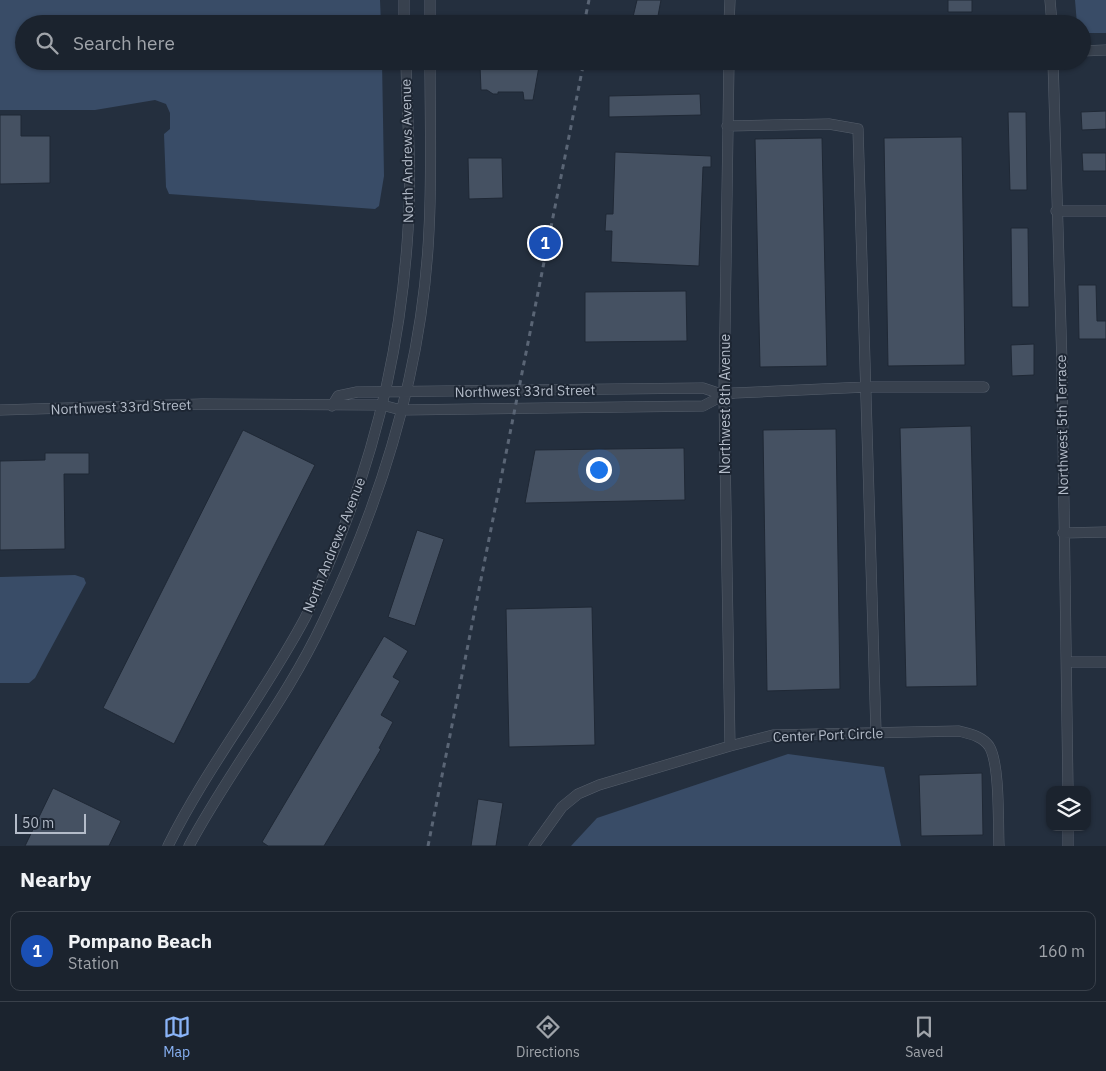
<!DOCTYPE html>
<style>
:root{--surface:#1b232e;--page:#242b36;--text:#f1f3f6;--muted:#a0a4aa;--line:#39404a;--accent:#8ab4f8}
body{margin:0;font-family:"IBM Plex Sans",sans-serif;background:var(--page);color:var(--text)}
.controls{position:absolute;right:15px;bottom:15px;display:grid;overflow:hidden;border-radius:10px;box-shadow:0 1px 4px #0004}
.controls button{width:45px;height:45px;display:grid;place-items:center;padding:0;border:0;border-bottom:1px solid var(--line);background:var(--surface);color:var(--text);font:25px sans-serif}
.scale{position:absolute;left:15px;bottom:12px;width:71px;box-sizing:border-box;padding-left:5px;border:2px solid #b4bcc9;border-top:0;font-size:14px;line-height:18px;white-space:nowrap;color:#b4bcc9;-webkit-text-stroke:4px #1d2633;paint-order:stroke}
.you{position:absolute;left:598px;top:469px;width:18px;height:18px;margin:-12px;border:4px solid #fff;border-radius:50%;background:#1a73e8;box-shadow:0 0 0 8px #1a73e833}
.badge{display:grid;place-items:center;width:32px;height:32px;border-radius:50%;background:var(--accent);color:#fff;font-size:16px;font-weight:700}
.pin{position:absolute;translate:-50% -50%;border:2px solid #fff;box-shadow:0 1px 5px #0006}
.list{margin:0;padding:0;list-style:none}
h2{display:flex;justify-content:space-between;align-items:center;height:65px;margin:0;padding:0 20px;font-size:21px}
h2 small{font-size:16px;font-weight:400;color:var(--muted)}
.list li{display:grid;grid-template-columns:32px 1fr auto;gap:15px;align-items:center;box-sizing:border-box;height:80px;margin:0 10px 10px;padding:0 10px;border:1px solid var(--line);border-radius:10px}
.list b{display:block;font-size:19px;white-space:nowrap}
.list p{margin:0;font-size:16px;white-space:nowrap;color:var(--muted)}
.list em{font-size:16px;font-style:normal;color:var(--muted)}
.icon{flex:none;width:28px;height:28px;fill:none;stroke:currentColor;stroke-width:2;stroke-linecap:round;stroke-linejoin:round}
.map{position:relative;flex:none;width:1106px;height:846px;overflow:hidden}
.search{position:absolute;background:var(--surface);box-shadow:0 1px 4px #0004;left:15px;right:15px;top:15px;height:55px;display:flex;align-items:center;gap:12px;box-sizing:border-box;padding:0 18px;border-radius:28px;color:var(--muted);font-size:19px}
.sheet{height:155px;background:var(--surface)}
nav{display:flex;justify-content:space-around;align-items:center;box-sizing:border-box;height:70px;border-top:1px solid var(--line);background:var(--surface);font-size:14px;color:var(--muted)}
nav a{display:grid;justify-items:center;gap:2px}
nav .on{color:var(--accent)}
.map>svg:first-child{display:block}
.water{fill:#394c67}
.building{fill:#455162;stroke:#1f2835}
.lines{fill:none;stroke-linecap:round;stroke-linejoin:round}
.minor-casing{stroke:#565f6c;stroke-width:11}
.minor{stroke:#38414e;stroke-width:10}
.rail{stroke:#5a6575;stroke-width:3;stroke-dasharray:5 5;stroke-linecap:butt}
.labels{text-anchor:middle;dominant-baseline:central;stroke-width:4;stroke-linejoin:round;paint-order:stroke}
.street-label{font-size:14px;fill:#b4bcc9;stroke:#1d2633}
</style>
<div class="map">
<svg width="1106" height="846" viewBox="0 0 1106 846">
<rect width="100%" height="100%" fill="#242f3e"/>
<!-- water -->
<path class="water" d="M 0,0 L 380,0 L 381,24 L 24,24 L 24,61 L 382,61 L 384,176 L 379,206 L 375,209 L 169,194 L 166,187 L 164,134 L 170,129 L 170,113 L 166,104 L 155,100 L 95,110 L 0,110 Z
M 1075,0 L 1106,0 L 1106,33 L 1088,33 L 1082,30 L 1082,24 L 1077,24 Z
M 75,575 L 84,578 L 86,583 L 35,678 L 29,683 L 0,683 L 0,577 Z
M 788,754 L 884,767 L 901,846 L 571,846 L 597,818 Z"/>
<!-- building -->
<path class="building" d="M 637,0 L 661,0 L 657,21 L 633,17 Z
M 948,0 L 972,0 L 972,12 L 948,12 Z
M 484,61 L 540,61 L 533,100 L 524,100 L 523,92 L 498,92 L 498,94 L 493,94 L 487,90 L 481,90 L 480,66 Z
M 700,94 L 701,115 L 609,117 L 609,96 Z
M 1106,111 L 1106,129 L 1082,130 L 1081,112 Z
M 1008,112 L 1026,112 L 1027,190 L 1010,190 Z
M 0,115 L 21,115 L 21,136 L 50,136 L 50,183 L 0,184 Z
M 962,137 L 965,365 L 888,366 L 884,138 Z
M 822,138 L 827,366 L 760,367 L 755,139 Z
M 615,152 L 711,156 L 711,167 L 703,167 L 699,266 L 611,262 L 612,231 L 605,231 L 606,214 L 613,214 Z
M 1082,153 L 1106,153 L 1106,171 L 1083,171 Z
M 468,158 L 502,158 L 503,198 L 469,199 Z
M 1011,228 L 1028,228 L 1029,307 L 1012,307 Z
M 1078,285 L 1096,285 L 1097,321 L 1106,321 L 1106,339 L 1079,339 Z
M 686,291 L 687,341 L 585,342 L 585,292 Z
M 1034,344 L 1034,375 L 1012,376 L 1011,345 Z
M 971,426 L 977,686 L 906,687 L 900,428 Z
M 836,429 L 840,689 L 767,691 L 763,430 Z
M 243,430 L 315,465 L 174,744 L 103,708 Z
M 684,448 L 685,500 L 525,503 L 535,450 Z
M 45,453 L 89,453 L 89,474 L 64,474 L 65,549 L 0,550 L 0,461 L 45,460 Z
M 417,530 L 444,539 L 415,626 L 388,617 Z
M 592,607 L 595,745 L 509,747 L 506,609 Z
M 384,636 L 408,651 L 393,677 L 400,681 L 381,715 L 393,722 L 379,748 L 381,749 L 324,846 L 268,846 L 262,842 Z
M 982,773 L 983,835 L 921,836 L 919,775 Z
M 53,788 L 121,821 L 109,846 L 25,846 Z
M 478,799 L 503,803 L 496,846 L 471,846 Z"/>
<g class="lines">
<defs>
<path id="minor" d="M 404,0 L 404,24
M 430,0 L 430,24
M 1050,0 L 1052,24
M 729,24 L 730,0
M 1082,51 L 1106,50
M 729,61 L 724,395 L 730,746
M 1053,61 L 1062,364 L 1068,790
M 727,126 L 829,124 L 858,129 L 876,732
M 1056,211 L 1106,211
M 332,406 L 338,396 L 357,392 L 703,388 L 724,395
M 0,410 L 202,404 L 382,405 L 401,410 L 703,406 L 724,395 L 734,393 L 866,387 L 984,387
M 1063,533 L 1106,532
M 1067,662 L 1106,662
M 1068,827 L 1068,846
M 168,846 C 207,767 263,697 305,618 C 313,602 319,585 327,568 C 374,461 401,347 408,230 C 412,174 407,117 406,61
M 189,846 C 230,769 286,701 323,622 C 382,500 423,366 429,230 C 432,174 430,117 430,61
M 534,846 L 562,807 L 578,794 L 599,785 L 730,746 L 773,735 L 959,731 C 970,734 982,736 989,746 C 1000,763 998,823 999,846"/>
</defs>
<!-- minor casing -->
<use href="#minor" class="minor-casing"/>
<!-- minor -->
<use href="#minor" class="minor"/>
<!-- rail -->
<path class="rail" d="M 584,24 L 589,0
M 428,846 L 584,61"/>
</g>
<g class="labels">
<!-- street labels -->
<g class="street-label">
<text transform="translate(407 151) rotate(-91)">North Andrews Avenue</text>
<text transform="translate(525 391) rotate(-1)">Northwest 33rd Street</text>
<text transform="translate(725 404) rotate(-90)">Northwest 8th Avenue</text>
<text transform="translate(121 407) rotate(-2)">Northwest 33rd Street</text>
<text transform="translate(1062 425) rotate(-91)">Northwest 5th Terrace</text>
<text transform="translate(334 545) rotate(-68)">North Andrews Avenue</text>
<text transform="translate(828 735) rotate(-2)">Center Port Circle</text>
</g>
</g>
</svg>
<div class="controls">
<button><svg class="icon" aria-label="layers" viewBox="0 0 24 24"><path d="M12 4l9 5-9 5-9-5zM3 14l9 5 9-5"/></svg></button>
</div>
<div class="scale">50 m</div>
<div class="you"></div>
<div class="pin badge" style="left:545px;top:243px;background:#1a4fb4">1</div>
<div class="search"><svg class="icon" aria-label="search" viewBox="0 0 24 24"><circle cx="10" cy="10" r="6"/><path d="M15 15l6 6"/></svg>Search here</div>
</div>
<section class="sheet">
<h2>Nearby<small></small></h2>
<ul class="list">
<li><span class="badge" style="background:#1a4fb4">1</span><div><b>Pompano Beach</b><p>Station</p></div><em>160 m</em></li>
</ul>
</section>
<nav>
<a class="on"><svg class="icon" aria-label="map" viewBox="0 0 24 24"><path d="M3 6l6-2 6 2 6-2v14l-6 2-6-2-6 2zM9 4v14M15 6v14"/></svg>Map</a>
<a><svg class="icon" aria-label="directions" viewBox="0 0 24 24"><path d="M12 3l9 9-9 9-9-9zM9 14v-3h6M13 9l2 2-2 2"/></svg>Directions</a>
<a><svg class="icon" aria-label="saved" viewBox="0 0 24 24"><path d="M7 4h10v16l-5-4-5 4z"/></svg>Saved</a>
</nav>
